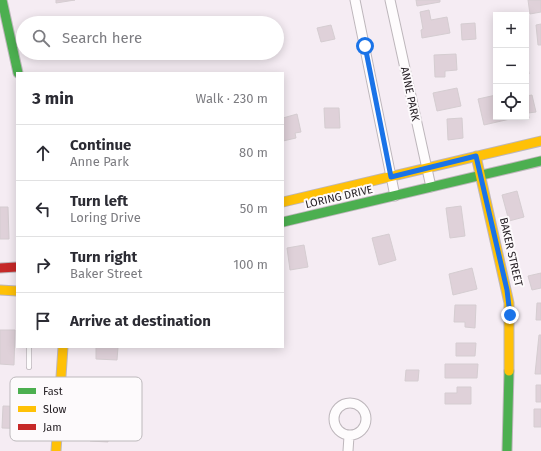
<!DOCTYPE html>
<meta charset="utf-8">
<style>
:root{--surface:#fff;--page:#f2f2f3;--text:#2b2b33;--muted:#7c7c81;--line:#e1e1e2}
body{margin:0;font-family:"Fira Sans",sans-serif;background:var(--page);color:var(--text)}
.controls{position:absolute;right:12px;top:12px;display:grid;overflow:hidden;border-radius:0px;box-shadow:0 2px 10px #0003}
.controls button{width:36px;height:36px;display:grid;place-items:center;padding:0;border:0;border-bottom:1px solid var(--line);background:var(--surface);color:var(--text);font:20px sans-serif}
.stop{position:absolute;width:12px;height:12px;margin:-9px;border:3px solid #1a73e8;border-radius:50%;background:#fff}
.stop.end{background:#1a73e8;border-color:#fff;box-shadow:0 1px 4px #0008}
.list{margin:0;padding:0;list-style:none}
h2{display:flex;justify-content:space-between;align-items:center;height:52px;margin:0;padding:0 16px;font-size:17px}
h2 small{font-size:13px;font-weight:400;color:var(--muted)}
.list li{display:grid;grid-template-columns:26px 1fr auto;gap:12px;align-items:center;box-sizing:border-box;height:56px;padding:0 16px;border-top:1px solid var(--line)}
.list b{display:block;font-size:15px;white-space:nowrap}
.list p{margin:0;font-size:13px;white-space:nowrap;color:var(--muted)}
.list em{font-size:13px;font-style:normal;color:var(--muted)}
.icon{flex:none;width:22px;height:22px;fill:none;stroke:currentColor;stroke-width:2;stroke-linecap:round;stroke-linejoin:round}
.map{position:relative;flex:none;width:541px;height:451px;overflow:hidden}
.search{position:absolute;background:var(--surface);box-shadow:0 2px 10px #0003;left:16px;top:16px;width:268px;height:44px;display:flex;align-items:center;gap:10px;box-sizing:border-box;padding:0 14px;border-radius:22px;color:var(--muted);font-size:15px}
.panel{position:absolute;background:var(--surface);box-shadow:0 2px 10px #0003;left:16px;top:72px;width:268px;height:276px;border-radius:0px}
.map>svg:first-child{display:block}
.building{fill:#dfd1d9;stroke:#d5cdd1}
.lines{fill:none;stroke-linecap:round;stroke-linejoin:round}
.lane-casing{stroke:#bdb6bb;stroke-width:6}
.street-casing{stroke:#bdb6bb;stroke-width:11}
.fast-casing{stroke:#bdb6bb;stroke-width:11}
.slow-casing{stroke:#bdb6bb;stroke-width:11}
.jam-casing{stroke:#bdb6bb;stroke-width:11}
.lane{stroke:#fefcfd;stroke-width:4.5}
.street{stroke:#fefcfd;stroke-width:9}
.fast{stroke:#4caf50;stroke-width:9}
.slow{stroke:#ffc107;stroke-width:9}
.jam{stroke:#c62828;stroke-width:9}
.route{stroke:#1a73e8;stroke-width:5}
.labels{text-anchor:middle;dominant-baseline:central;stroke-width:4;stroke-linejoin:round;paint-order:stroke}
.street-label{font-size:11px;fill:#272126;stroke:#fdfafc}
.key{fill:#fdfafc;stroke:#bdb9bc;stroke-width:1}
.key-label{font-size:11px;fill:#272126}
</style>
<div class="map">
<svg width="541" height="451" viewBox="0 0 541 451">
<rect width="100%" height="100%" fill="#f5ecf3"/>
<!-- building -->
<path class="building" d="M 56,0 L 75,0 L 56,3 Z
M 416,0 L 440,0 L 440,2 L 417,6 Z
M 528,0 L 541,0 L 541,12 L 530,14 Z
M 429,10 L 431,20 L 447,17 L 450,33 L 422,38 L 421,30 L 423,29 L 420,12 Z
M 475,23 L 476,39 L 462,40 L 461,24 Z
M 541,24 L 541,45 L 538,45 L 536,25 Z
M 331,25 L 335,39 L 321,42 L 317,28 Z
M 456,54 L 457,70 L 445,71 L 445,77 L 435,77 L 434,55 Z
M 526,61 L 527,61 L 529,74 L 526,74 Z
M 457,88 L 461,106 L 437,111 L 433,93 Z
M 526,94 L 526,96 L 532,95 L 536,112 L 528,113 L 529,118 L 520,119 L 519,117 L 526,117 Z
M 496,95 L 496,117 L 509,117 L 510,119 L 484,125 L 478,99 Z
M 324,108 L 339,108 L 340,128 L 325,128 Z
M 297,114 L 301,132 L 295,133 L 296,138 L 283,141 L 283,118 Z
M 462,118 L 463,138 L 448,140 L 447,119 Z
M 517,191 L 524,217 L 509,221 L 502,195 Z
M 461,206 L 465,236 L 450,238 L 446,208 Z
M 0,207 L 8,207 L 9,239 L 0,239 Z
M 389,234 L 396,260 L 379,265 L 372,238 Z
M 304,245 L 308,267 L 290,270 L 287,248 Z
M 472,268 L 477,289 L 453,295 L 449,274 Z
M 541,273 L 541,288 L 532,290 L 528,276 Z
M 537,303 L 541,303 L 541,320 L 536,320 Z
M 455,305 L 476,305 L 475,328 L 465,327 L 465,322 L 454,322 Z
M 0,330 L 15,330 L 14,365 L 0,364 Z
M 539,335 L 541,335 L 541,374 L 535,374 Z
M 456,343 L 476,343 L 475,356 L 456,356 Z
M 96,347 L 118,347 L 117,360 L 96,359 Z
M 445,364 L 478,364 L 477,378 L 445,378 Z
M 406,370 L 419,370 L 418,381 L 405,381 Z
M 536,385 L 541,385 L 541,402 L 536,402 Z
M 457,387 L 471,387 L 471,404 L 445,404 L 445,393 L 457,393 Z
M 3,406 L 36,407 L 35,429 L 2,428 Z
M 534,409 L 541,409 L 541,427 L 534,427 Z
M 96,418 L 109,419 L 108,442 L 90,441 L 91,431 L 95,432 Z"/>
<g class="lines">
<defs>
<path id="lane" d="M 29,367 L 29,347"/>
<path id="street" d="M 355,0 L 395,196
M 390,0 L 431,187
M334 419a16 16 0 1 1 32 0a16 16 0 1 1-32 0Z
M 348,451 L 349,436"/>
<path id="fast" d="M 2,0 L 18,73
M 283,222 L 541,161
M 507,451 L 509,371"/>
<path id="slow" d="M 476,156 L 509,303 L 509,371
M 283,202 L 541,141
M 0,290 L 17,291
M 56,451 L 63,347"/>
<path id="jam" d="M 0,268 L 17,267"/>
</defs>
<!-- lane casing -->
<use href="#lane" class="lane-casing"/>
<!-- street casing -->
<use href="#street" class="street-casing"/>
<!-- fast casing -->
<use href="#fast" class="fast-casing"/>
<!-- slow casing -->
<use href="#slow" class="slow-casing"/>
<!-- jam casing -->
<use href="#jam" class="jam-casing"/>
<!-- lane -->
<use href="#lane" class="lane"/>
<!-- street -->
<use href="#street" class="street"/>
<!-- fast -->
<use href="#fast" class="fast"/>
<!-- slow -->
<use href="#slow" class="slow"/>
<!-- jam -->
<use href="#jam" class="jam"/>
</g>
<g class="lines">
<!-- route -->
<path class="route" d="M 365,46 L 391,177 L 476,156 L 507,290 L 510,315"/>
</g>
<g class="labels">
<!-- street labels -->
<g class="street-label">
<text transform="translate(410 94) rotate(78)">ANNE PARK</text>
<text transform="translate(339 197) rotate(-13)">LORING DRIVE</text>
<text transform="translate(511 252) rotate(77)">BAKER STREET</text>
</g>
</g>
<!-- legend -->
<rect x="10" y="377" width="132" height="64" rx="6" class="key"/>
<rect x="18" y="388" width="18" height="6" fill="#4caf50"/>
<rect x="18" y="406" width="18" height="6" fill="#ffc107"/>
<rect x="18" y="424" width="18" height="6" fill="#c62828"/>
<g class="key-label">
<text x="43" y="395">Fast</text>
<text x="43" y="413">Slow</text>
<text x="43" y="431">Jam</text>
</g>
</svg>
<div class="controls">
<button>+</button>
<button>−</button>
<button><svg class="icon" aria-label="locate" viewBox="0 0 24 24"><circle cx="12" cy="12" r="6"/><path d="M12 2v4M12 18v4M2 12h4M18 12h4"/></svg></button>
</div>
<div class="stop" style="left:365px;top:46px"></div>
<div class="stop end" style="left:510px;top:315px"></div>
<div class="search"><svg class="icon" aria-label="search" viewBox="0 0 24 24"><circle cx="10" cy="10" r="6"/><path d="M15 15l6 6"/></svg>Search here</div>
<section class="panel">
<h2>3 min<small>Walk · 230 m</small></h2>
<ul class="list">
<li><svg class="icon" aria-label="ahead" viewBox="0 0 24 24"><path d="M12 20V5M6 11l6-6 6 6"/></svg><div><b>Continue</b><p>Anne Park</p></div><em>80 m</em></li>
<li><svg class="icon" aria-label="left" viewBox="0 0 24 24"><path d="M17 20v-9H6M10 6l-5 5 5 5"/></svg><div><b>Turn left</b><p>Loring Drive</p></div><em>50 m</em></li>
<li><svg class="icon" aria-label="right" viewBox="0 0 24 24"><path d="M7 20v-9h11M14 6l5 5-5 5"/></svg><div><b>Turn right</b><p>Baker Street</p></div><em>100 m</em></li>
<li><svg class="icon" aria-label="arrive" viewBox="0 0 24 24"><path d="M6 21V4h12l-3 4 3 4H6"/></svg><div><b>Arrive at destination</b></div></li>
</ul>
</section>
</div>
